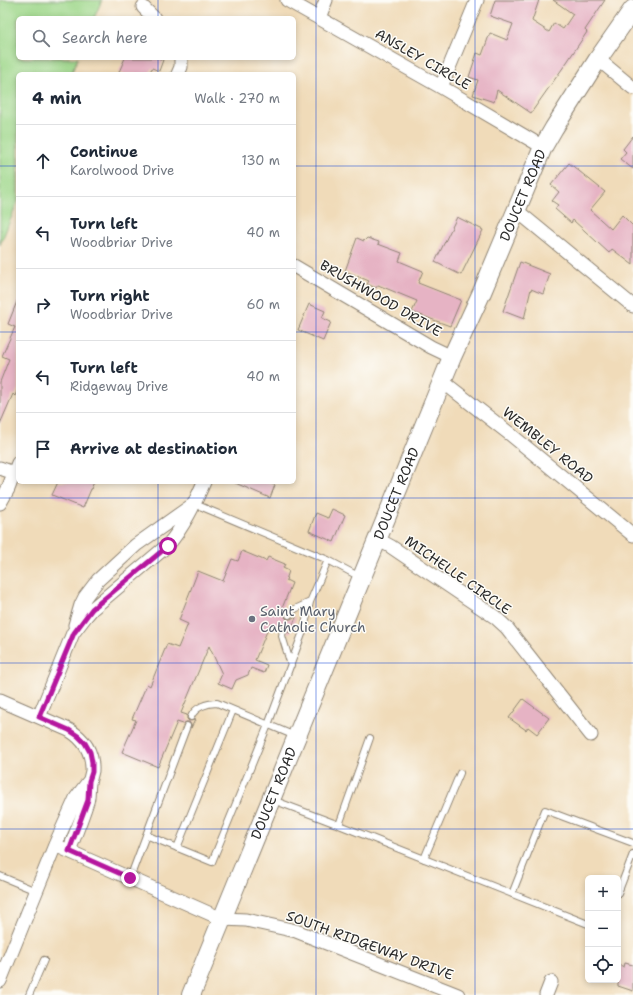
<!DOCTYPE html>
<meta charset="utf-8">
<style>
:root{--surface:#fff;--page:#f2f2f3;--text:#1f2937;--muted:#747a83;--line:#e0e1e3}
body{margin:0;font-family:"Shantell Sans",sans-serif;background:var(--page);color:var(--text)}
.controls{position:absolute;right:12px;bottom:12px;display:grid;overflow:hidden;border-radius:6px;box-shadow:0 2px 6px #0003}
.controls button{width:36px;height:36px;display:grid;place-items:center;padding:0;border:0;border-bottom:1px solid var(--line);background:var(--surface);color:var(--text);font:20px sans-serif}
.stop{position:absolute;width:12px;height:12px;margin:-9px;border:3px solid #b5179e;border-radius:50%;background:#fff}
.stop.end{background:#b5179e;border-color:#fff;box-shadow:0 1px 4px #0008}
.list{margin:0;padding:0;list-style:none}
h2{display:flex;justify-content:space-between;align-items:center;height:52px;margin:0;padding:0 16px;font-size:17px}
h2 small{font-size:13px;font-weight:400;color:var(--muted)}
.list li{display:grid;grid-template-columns:26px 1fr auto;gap:12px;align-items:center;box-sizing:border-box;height:72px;padding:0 16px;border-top:1px solid var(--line)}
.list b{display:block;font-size:15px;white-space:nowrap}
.list p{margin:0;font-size:13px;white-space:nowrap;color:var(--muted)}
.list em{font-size:13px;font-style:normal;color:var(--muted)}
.icon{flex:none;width:22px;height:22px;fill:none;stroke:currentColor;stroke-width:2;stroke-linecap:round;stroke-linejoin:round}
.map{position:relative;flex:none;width:633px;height:995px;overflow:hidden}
.search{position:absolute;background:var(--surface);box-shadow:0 2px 6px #0003;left:16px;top:16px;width:280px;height:44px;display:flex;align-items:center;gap:10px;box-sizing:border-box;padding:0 14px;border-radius:6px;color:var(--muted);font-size:15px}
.panel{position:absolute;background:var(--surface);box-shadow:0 2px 6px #0003;left:16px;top:72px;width:280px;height:412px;border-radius:6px}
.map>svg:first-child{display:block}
.green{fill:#9ed78a;stroke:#64815a}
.building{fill:#e6b3c4}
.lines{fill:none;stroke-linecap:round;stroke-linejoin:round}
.lane-casing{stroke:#8e8372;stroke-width:8}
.street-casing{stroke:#8e8372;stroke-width:15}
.secondary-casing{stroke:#8e8372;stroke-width:20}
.lane{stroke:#fff;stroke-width:6}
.street{stroke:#fff;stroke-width:13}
.secondary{stroke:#fff;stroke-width:18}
.route{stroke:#b5179e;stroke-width:5}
.grid{fill:none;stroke:#1d4ed8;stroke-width:1;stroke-opacity:0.55}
.worship-dot{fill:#6b7280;stroke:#fdfcf7;stroke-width:1.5}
.labels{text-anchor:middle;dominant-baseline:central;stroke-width:3;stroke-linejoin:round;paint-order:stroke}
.street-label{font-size:14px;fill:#2b2b2b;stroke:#fdfcf7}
.worship-label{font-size:14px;fill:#5b616d;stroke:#fdfcf7;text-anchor:start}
</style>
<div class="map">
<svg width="633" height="995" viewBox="0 0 633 995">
<rect width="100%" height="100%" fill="#fdfcf7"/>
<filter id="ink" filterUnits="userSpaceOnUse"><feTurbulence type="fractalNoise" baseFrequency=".025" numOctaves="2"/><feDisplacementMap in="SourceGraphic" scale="8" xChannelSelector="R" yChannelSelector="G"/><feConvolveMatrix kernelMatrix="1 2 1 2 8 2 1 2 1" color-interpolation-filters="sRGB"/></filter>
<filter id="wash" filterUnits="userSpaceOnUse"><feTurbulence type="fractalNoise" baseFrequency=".012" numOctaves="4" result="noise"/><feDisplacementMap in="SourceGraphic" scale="16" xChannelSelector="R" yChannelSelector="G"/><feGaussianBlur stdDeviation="0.9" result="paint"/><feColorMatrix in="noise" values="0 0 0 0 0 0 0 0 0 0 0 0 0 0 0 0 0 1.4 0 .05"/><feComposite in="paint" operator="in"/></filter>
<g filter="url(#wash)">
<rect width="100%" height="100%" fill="#f0dbb9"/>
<!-- green -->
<path class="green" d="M 0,0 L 102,0 L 94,18 L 18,18 L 18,58 L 78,58 L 71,74 L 18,74 L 18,201 L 0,245 Z"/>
<g id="blocks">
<!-- building -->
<path class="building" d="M 495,0 L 539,0 L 532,21 L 549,32 L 554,23 L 563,29 L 573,14 L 553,0 L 605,0 L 585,30 L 587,32 L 567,62 L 531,113 L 497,90 L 494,102 L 473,95 L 478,80 L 469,77 L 477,53 L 482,55 L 490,33 L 507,40 L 513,24 L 490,16 Z
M 125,58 L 158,58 L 163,60 L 159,71 L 152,68 L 149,74 L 124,74 L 119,72 Z
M 633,136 L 633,169 L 620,159 L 626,152 L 623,149 Z
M 569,163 L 605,192 L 590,210 L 611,229 L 622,215 L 633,226 L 633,265 L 612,249 L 609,253 L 573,220 L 571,223 L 555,209 L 558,205 L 552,201 L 559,192 L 551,185 Z
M 457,217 L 483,230 L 461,275 L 435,262 Z
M 357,238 L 364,241 L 367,238 L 379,242 L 378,244 L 402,253 L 399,261 L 423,271 L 418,283 L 461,300 L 450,326 L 412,312 L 417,301 L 378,285 L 376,288 L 367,284 L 369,281 L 345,271 Z
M 520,262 L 550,274 L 543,294 L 531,289 L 524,319 L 503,311 Z
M 18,299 L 18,389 L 15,396 L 13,394 L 0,424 L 0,382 L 9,359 L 2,356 L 15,327 L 8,324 Z
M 309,304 L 325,311 L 322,318 L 331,322 L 323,341 L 298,330 Z
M 58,482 L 94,482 L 83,508 L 52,495 Z
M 233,482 L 267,482 L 275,485 L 270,498 Z
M 332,509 L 345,515 L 334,542 L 309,531 L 316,513 L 328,518 Z
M 242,551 L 266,561 L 268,557 L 285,564 L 283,568 L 289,571 L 286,580 L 292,583 L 281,611 L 285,613 L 285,617 L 287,619 L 291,619 L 294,617 L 296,617 L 290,633 L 287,632 L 287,628 L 284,626 L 281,626 L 279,628 L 270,624 L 255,660 L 267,665 L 264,673 L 251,668 L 248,675 L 236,680 L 232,689 L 218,683 L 222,674 L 209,646 L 181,713 L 187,715 L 187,719 L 189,721 L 195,720 L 191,728 L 191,725 L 189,722 L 186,722 L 183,724 L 177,722 L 158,767 L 122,752 L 136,720 L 132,719 L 147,684 L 150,686 L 167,644 L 178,648 L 188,624 L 179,620 L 198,571 L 223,581 L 232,559 L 238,561 Z
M 523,699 L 549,718 L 537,734 L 528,727 L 526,730 L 509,718 Z
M 625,963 L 633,965 L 633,991 L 618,986 L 618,971 L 620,965 L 624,967 Z"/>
</g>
</g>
<g filter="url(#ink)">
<use href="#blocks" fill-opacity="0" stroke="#8e8372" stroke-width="1"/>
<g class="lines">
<defs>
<path id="lane" d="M 328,560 L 360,577
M 289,615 L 295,609 L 310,602
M 283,630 L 282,636 L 291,665
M 191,717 C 195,707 207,703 217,703 L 295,736
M 273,800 L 339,825 L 588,924
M 339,825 L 370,738
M 146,835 L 212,862 L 268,725 L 304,629 L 310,602 L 328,560 L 195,504
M 177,848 L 233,710
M 424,859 L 460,773
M 0,876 L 36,891
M 130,878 L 187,726
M 618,893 L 633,854
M 512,894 L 545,810 L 633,843
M 29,995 L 44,960"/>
<path id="street" d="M 287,0 L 441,87 L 543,147
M 143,7 L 154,18
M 319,18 L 326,0
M 598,59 L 633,88
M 178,74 L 181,67 L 181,58
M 441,87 L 477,0
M 516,210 L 633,306
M 294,266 L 431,347 L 452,357
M 442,381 L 510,434 L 633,535
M 0,468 L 14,473
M 0,503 L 8,489 L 18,463
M 377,539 L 390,546 L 495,617 L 507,628 L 591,735
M 75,625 L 81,605 L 85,597 L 98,580 L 136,545 L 191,506
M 0,700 L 69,730 C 84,739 93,752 92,771 C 91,775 90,779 89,783 C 88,789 89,796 87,802 C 82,818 75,835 69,851
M 39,717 L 73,633 L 86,616 L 92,609 L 168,545 C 184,526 194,505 204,482
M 55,845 L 222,919 L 246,920 L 296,931 L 458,995
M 0,981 L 55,845 L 76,798 L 89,781
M 546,995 L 551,982"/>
<g id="secondary">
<path id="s1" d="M 191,995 L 452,357 L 482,292 L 543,147 L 554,128 L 598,59 L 633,9"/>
</g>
</defs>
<!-- lane casing -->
<use href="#lane" class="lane-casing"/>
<!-- street casing -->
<use href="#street" class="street-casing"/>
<!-- secondary casing -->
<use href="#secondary" class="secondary-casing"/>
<!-- lane -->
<use href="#lane" class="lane"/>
<!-- street -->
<use href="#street" class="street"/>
<!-- secondary -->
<use href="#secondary" class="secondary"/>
</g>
</g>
<g class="lines" filter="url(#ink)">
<!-- route -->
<path class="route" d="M 130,878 L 69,851 L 88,800 L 89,781 L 92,772 L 92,762 L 90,752 L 85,743 L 78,736 L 69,730 L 39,717 L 74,633 L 92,609 L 168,546"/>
</g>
<!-- grid -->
<path class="grid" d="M 158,0 L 158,18M 316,0 L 316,995M 475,0 L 475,995M 158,58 L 158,74M 0,166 L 18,166M 294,166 L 633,166M 0,332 L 18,332M 294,332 L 633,332M 158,482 L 158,995M 0,498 L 633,498M 0,663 L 633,663M 0,829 L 633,829"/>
<!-- markers -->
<circle class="worship-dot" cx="252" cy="619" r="4"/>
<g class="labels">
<!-- street labels -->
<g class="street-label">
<text transform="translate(423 59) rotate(30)">ANSLEY CIRCLE</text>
<text stroke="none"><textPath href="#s1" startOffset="866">DOUCET ROAD</textPath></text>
<text transform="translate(381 298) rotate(30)">BRUSHWOOD DRIVE</text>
<text transform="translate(548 445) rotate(39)">WEMBLEY ROAD</text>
<text stroke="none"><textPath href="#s1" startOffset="542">DOUCET ROAD</textPath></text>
<text transform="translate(458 575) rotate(35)">MICHELLE CIRCLE</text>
<text stroke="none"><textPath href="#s1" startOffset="218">DOUCET ROAD</textPath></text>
<text transform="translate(370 945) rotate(20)">SOUTH RIDGEWAY DRIVE</text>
</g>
<!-- worship labels -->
<g class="worship-label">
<text x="260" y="611">Saint Mary<tspan x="260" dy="16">Catholic Church</tspan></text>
</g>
</g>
</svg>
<div class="controls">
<button>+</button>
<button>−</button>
<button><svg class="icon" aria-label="locate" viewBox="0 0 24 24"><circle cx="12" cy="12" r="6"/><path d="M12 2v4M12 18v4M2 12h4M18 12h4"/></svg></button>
</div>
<div class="stop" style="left:168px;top:546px"></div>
<div class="stop end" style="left:130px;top:878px"></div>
<div class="search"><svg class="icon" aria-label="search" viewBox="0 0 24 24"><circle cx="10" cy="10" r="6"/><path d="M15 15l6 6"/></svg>Search here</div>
<section class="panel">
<h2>4 min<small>Walk · 270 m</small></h2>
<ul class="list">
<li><svg class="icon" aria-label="ahead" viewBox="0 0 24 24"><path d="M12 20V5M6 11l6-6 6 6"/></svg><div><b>Continue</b><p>Karolwood Drive</p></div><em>130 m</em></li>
<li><svg class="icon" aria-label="left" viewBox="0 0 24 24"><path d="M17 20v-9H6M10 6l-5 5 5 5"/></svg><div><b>Turn left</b><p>Woodbriar Drive</p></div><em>40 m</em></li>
<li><svg class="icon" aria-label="right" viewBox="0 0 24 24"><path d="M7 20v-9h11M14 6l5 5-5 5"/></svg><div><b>Turn right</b><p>Woodbriar Drive</p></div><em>60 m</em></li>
<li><svg class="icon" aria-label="left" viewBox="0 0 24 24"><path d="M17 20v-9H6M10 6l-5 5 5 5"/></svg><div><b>Turn left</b><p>Ridgeway Drive</p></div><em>40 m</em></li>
<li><svg class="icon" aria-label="arrive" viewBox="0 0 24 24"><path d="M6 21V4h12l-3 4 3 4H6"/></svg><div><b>Arrive at destination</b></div></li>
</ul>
</section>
</div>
